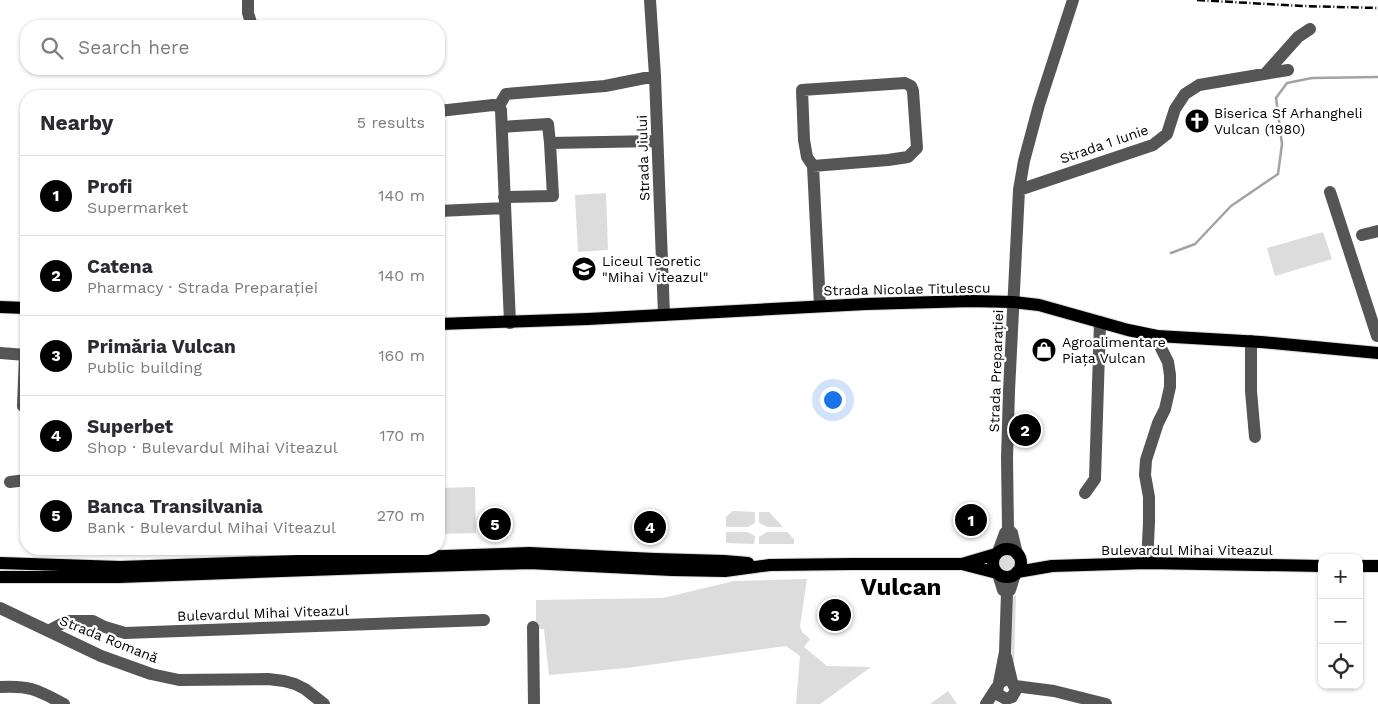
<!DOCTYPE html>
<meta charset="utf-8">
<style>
:root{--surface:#fff;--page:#f2f2f3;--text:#2b2b33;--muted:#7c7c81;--line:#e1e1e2;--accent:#000}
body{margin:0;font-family:"Work Sans",sans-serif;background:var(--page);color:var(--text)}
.controls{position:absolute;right:15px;bottom:15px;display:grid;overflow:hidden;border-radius:10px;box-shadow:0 1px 4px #0004}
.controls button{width:45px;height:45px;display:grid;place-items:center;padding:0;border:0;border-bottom:1px solid var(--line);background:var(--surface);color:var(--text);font:25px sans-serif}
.you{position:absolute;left:832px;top:399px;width:18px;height:18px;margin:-12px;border:4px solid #fff;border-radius:50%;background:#1a73e8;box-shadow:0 0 0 8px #1a73e833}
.badge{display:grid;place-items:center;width:32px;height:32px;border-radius:50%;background:var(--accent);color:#fff;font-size:16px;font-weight:700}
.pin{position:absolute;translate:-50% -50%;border:2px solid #fff;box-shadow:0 1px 5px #0006}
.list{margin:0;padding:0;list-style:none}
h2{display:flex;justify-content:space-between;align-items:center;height:65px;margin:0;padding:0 20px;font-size:21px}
h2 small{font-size:16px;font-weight:400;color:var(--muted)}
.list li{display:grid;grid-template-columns:32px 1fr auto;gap:15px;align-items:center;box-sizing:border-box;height:80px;padding:0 20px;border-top:1px solid var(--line)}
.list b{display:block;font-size:19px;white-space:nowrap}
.list p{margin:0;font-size:16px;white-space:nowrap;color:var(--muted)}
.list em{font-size:16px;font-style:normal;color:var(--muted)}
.icon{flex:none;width:28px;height:28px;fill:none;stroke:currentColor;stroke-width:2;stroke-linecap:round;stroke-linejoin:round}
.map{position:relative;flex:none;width:1378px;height:704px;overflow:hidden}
.search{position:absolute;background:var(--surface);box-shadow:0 1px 4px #0004;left:20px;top:20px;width:425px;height:55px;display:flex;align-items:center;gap:12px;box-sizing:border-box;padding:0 18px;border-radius:20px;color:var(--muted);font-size:19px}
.panel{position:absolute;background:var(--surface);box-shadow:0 1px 4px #0004;left:20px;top:90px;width:425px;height:465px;border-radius:20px}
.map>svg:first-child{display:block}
.green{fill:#dcdcdc}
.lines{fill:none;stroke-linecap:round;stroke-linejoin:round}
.stream{stroke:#a3a3a3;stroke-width:2.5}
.major-casing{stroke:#dbdbdb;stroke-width:14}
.minor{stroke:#555;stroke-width:12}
.major{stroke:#000;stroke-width:12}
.rail{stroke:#000;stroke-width:2.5;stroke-dasharray:8 2.5 1 2.5;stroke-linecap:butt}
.labels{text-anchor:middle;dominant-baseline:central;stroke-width:4.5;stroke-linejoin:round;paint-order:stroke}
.poi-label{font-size:14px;fill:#000;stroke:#fff;text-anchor:start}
.street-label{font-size:14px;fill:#000;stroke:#fff}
.town-label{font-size:24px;font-weight:bold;fill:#000;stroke:#fff}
</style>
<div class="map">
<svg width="1378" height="704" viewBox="0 0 1378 704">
<rect width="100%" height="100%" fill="#fff"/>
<!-- green -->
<path class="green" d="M 606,193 L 608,250 L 578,252 L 575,195 Z
M 1323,232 L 1332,259 L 1275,276 L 1267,248 Z
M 475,487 L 476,533 L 439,534 L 439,488 Z
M 733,511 L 755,512 L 755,523 L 748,527 L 726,527 L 726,517 Z
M 759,512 L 769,512 L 783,527 L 768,527 L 759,523 Z
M 726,532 L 747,532 L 755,536 L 754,544 L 726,543 Z
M 767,532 L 787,532 L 794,539 L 794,544 L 759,544 L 759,537 Z
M999 563a8 8 0 1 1 16 0a8 8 0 1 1-16 0Z
M 807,579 L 800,626 L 802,632 L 810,639 L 804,647 L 827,666 L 871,667 L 820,704 L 796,704 L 800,656 L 786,646 L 627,668 L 549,675 L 544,629 L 536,629 L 536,600 L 663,598 L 734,581 Z
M 1013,596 L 1016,596 L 1014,665 L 1011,665 Z
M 948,691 L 957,704 L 930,704 Z"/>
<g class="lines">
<!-- stream -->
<path class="stream" d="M 1171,253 L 1195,244 L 1231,206 L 1278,174 L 1282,144 L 1276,98 L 1287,83 L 1312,78 L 1378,77"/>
<defs>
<path id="major" d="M 0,307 L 26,308
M 439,324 L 588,319 L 866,304 L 971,301 L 1013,302 L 1039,305 L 1128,330 L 1157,336 L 1261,342 L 1378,353
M993 563a14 14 0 1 1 28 0a14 14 0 1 1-28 0Z
M 0,563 L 120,567 L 529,553 L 655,559 L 724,561 L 748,563
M 962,564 L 997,573
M 1359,566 L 1378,566
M 1017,572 L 1052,566 L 1147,563 L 1322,566
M 0,577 L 119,577 L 395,567 L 529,563 L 672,570 L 725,571 L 770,565 L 853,564 L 962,564 L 996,554"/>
</defs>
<!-- major casing -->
<use href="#major" class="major-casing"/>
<!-- minor -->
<path class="minor" d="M 248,0 L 248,13 L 252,26
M 650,0 L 655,76 L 664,315
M 1265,74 L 1298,37 L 1310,29
M 499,106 L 501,110 L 510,323
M 499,106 L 506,94 L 605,86 L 655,76
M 439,111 L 493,105 L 499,106
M 502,127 L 548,124 L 550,143 L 657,141
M 813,166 L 888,160 L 908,157 L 917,148 L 913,91 L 911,86 L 905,83 L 802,90 L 804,140 L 807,157 L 813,166 L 820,306
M 1019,190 L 1153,145 L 1167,134 L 1175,109 L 1185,94 L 1199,85 L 1288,70
M 1330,192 L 1377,336
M 504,197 L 553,196 L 550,143
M 439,211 L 505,208
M 1362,235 L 1378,231
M 1251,341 L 1251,391 L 1255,437
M 0,353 L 26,355
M 25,355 L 23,406 L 26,407
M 10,482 L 26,480
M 1085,493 L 1095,479 L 1100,322
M 998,552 L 1005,533 L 1008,529
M 1017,554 L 1012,533 L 1008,529 L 1007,458 L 1009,391 L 1019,190 L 1024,161 L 1039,105 L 1073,0
M 1147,563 L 1149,522 L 1149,497 L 1145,475 L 1146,460 L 1158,423 L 1165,409 L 1170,387 L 1170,375 L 1168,362 L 1160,346 L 1157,336
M 998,574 L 1003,590 L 1007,593
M 0,608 L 101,656 L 151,674 L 179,680 L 268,679 L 284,681 L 295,684 L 305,689 L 324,704
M 533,627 L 534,704
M 48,631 L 67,621 L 93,621 L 105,627 L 125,633 L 484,620
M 1005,680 L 999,683 L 997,690 L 999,695 L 1006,699 L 1012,697 L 1016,690 L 1012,682 L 1006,657
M 999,683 L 1005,652 L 1007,593 L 1010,590 L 1015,574
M 1015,686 L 1054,691 L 1106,704
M 0,687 C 30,685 39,691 64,704
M 986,704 L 997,687"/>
<!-- major -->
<use href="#major" class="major"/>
<!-- rail -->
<path class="rail" d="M 1197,0 L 1302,6 L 1378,8"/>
</g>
<!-- icons -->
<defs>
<symbol id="church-disc" viewBox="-11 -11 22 22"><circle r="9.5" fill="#000" stroke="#fff"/><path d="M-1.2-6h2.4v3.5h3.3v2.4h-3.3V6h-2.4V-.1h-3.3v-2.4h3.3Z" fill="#fff"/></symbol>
<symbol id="school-disc" viewBox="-11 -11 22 22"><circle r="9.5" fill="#000" stroke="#fff"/><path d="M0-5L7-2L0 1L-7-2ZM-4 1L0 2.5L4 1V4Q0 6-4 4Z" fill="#fff"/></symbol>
<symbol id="shop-disc" viewBox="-11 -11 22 22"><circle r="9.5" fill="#000" stroke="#fff"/><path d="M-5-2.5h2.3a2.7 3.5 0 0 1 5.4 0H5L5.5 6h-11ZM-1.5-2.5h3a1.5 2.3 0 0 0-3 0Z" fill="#fff"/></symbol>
</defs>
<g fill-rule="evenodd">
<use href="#church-disc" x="1183" y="107" width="28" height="28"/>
<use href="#school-disc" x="570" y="255" width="28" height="28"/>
<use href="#shop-disc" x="1030" y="336" width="28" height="28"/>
</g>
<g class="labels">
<!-- poi labels -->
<g class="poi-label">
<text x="1214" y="113">Biserica Sf Arhangheli<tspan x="1214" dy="16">Vulcan (1980)</tspan></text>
<text x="602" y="261">Liceul Teoretic<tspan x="602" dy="16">"Mihai Viteazul"</tspan></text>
<text x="1062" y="342">Agroalimentare<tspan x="1062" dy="16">Piața Vulcan</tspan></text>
</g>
<!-- street labels -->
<g class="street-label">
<text transform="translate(1104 144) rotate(-19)">Strada 1 Iunie</text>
<text transform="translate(643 158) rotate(-92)">Strada Jiului</text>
<text transform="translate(907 289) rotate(-1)">Strada Nicolae Titulescu</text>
<text transform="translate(996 371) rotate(-88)">Strada Preparației</text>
<text x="1187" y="550">Bulevardul Mihai Viteazul</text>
<text transform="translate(263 613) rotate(-2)">Bulevardul Mihai Viteazul</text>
<text transform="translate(109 639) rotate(22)">Strada Romană</text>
</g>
<!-- town labels -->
<g class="town-label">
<text x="901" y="587">Vulcan</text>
</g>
</g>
</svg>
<div class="controls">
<button>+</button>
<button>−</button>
<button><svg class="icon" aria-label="locate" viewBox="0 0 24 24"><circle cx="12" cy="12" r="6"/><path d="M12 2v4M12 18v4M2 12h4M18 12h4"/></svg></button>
</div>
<div class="you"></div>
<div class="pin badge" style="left:971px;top:520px">1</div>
<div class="pin badge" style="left:1025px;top:430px">2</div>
<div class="pin badge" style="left:835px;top:615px">3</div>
<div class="pin badge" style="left:650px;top:527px">4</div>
<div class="pin badge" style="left:495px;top:524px">5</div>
<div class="search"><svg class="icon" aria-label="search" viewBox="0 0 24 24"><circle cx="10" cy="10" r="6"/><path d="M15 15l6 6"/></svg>Search here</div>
<section class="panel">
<h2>Nearby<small>5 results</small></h2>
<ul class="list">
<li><span class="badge">1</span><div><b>Profi</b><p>Supermarket</p></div><em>140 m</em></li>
<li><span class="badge">2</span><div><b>Catena</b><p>Pharmacy · Strada Preparației</p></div><em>140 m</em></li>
<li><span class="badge">3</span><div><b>Primăria Vulcan</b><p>Public building</p></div><em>160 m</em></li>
<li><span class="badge">4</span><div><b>Superbet</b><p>Shop · Bulevardul Mihai Viteazul</p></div><em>170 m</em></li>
<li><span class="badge">5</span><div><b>Banca Transilvania</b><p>Bank · Bulevardul Mihai Viteazul</p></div><em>270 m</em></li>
</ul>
</section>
</div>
